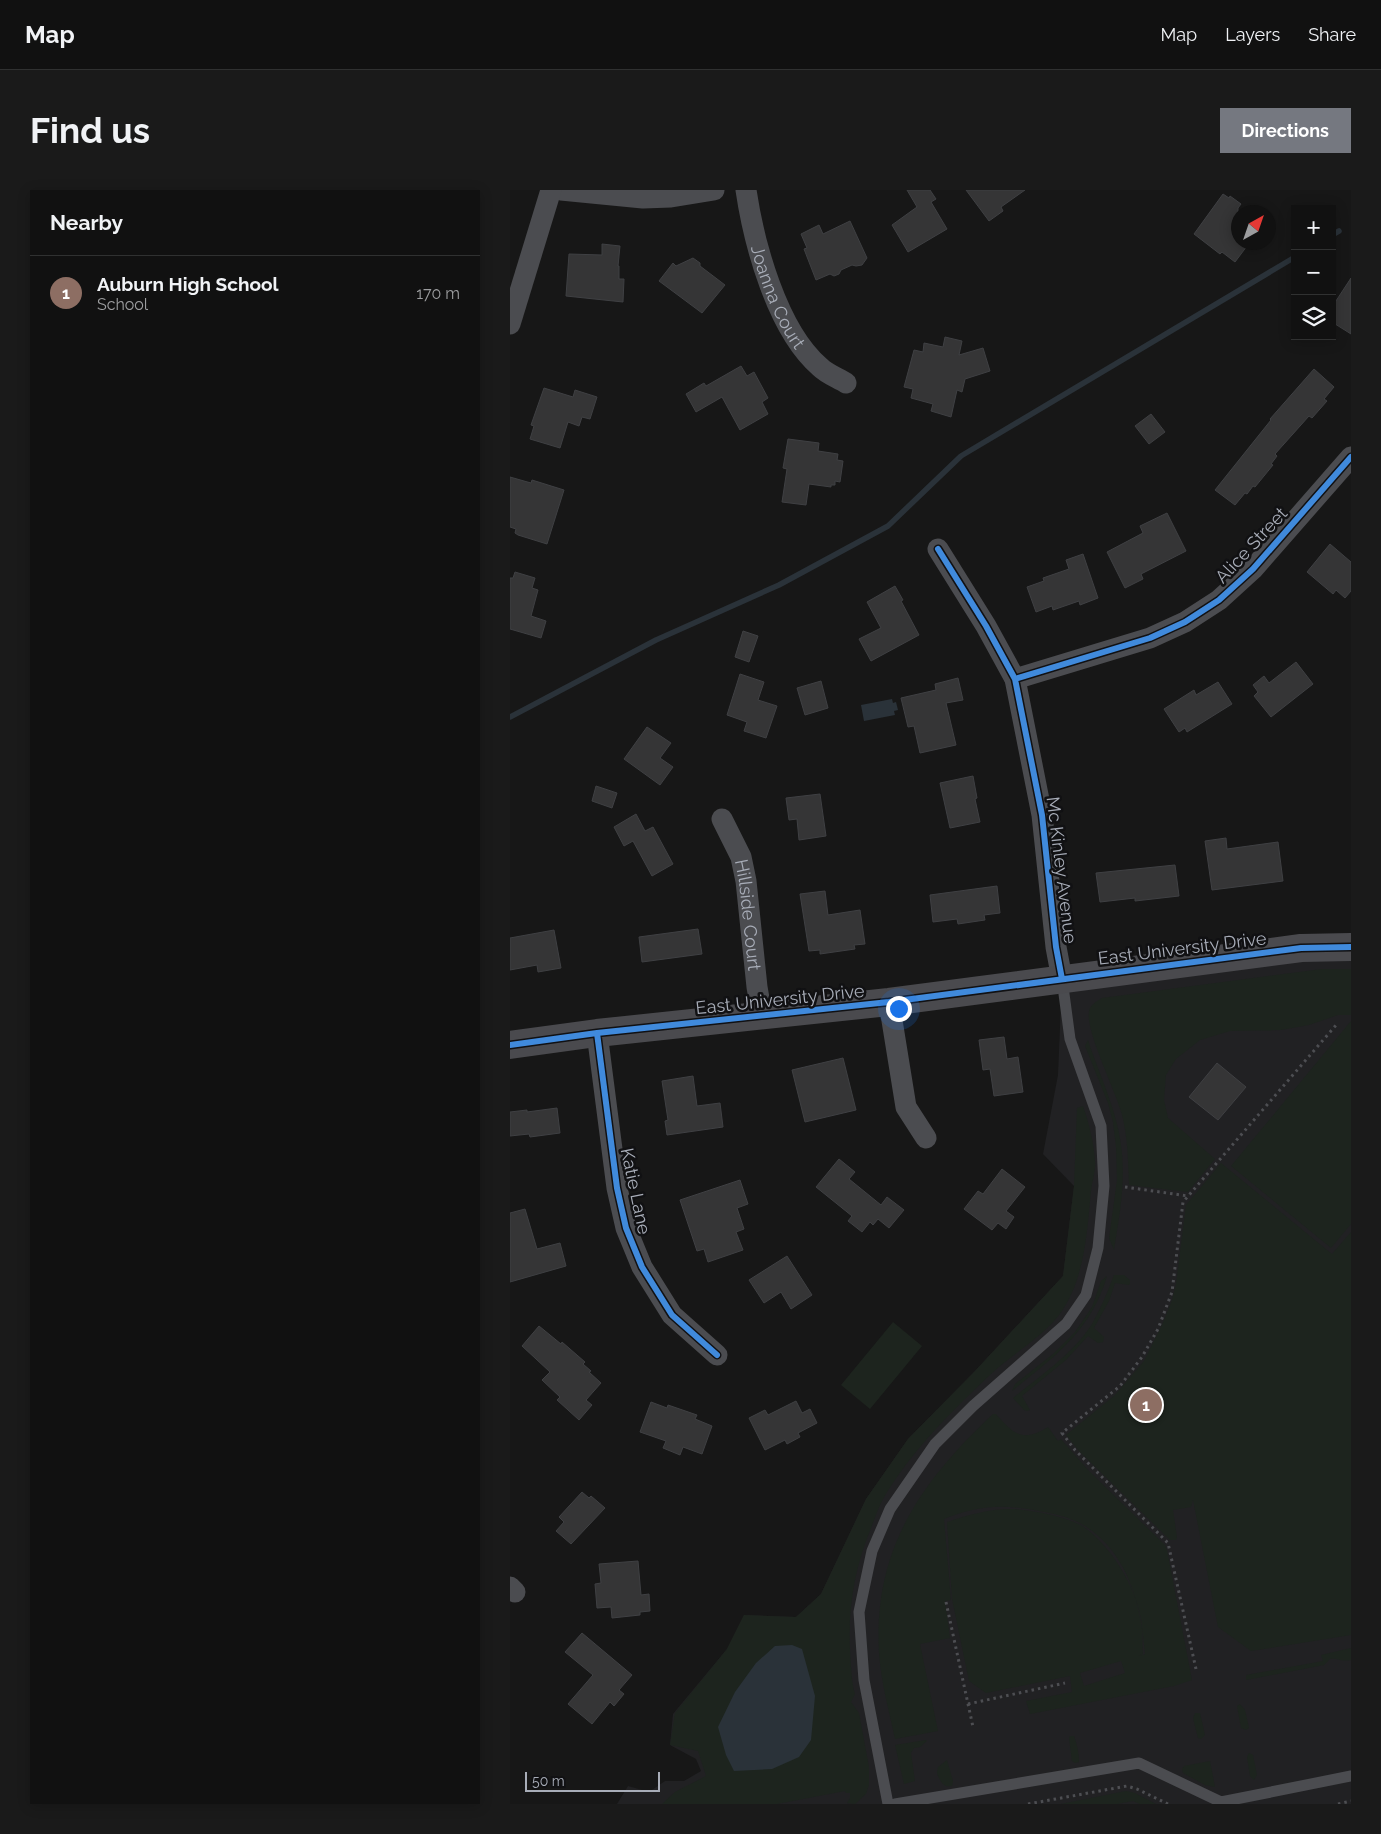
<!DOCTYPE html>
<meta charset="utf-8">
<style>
:root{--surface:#111;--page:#1a1a1a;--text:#f1f3f6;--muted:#9c9d9f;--line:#303131;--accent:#757880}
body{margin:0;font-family:Raleway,sans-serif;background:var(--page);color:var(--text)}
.controls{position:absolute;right:15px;top:15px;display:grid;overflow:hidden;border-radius:0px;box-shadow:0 2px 12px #0003}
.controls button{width:45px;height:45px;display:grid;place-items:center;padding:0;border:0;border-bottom:1px solid var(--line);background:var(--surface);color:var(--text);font:25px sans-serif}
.compass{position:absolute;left:721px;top:15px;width:45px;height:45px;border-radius:50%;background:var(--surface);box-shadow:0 2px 12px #0003;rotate:40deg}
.scale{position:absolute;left:15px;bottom:12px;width:135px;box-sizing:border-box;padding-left:5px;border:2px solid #a8adb8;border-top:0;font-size:14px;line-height:18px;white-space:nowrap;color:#a8adb8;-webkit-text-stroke:4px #111113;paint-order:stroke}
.you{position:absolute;left:388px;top:818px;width:18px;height:18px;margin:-12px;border:4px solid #fff;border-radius:50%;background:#1a73e8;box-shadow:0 0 0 8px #1a73e833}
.badge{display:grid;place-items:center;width:32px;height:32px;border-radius:50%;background:var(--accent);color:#fff;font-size:16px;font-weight:700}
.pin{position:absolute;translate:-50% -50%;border:2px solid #fff;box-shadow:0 1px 5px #0006}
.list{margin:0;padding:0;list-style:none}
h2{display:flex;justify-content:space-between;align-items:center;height:65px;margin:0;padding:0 20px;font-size:21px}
h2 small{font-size:16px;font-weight:400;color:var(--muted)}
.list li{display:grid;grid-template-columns:32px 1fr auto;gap:15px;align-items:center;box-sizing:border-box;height:75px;padding:0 20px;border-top:1px solid var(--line)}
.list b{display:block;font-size:19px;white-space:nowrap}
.list p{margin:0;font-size:16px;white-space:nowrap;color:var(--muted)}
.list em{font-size:16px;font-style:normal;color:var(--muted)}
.icon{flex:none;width:28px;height:28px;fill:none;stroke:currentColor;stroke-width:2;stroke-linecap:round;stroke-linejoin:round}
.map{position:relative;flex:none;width:841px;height:1614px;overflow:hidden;border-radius:0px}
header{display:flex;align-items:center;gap:30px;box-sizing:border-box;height:70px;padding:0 25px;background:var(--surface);border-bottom:1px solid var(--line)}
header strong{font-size:24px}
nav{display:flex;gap:28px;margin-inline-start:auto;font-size:18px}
.intro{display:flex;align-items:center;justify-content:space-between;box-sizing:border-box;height:120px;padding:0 30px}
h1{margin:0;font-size:35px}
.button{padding:12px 22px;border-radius:0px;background:var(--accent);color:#fff;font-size:18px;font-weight:700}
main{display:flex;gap:30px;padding:0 30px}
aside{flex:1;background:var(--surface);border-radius:0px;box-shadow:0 2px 12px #0003}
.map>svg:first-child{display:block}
.built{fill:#212123}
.green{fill:#1d241e;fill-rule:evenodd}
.water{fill:#2a3239}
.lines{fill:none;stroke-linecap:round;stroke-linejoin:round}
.stream{stroke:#2a3239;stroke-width:5.5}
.building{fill:#353536;stroke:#3f4043}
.path{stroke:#4d4e52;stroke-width:3;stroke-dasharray:2.5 4;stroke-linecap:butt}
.lane{stroke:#4b4c50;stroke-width:11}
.street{stroke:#4b4c50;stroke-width:21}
.secondary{stroke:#4a4a4e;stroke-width:28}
.cycleway-casing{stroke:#111113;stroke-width:9}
.cycleway{stroke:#408adc;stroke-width:6}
.labels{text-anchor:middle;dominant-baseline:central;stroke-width:5;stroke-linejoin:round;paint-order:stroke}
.street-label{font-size:18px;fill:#a8adb8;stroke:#111113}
</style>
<header>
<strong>Map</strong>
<nav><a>Map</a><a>Layers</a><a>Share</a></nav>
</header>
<div class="intro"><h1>Find us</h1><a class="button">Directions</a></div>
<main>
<aside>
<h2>Nearby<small></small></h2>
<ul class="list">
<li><span class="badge" style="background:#8d6e63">1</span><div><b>Auburn High School</b><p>School</p></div><em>170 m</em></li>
</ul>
</aside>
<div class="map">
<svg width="841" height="1614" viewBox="0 0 841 1614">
<rect width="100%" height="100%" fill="#171717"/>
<!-- built -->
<path class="built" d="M 841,757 L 841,1614 L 107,1614 L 118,1596 L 139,1602 L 155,1591 L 174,1591 L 191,1581 L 186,1569 L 160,1555 L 163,1524 L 217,1459 L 234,1425 L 286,1427 L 311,1404 L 356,1309 L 398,1249 L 465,1181 L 553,1086 L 564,996 L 533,964 L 548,885 L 552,789 Z"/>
<!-- green -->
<path class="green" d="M 812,779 L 841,779 L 841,825 L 828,825 L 799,835 L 771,840 L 720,841 L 690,850 L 666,869 L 656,885 L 654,910 L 658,928 L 705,969 L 678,1002 L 619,995 C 618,971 618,948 612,925 C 606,901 575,841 579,821 C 580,815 587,811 592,808 Z
M 841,831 L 841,1034 L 821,1058 L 721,976 Z
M 578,850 C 590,887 609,924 612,964 C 615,997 609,1028 604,1060 L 599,1048 L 607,990 L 606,957 L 603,932 L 598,913 L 575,856 Z
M 573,916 C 579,933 584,953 585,971 C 586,981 582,992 581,1001 C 577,1042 575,1086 552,1121 C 537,1144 501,1165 481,1184 C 441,1222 401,1261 373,1309 C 368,1318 365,1328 361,1338 C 345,1377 338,1416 340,1459 C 341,1474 341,1490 345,1504 L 341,1512 L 349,1523 L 359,1577 L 359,1595 L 356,1604 L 345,1614 L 337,1613 L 340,1608 L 340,1603 L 336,1603 L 335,1601 L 267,1614 L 152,1614 L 165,1602 L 196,1586 L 188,1561 L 160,1555 L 165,1523 L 217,1459 L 234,1425 L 286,1427 L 311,1404 L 356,1309 L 398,1249 L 465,1181 L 553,1086 L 564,996 L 567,918 Z
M 711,973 L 822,1064 L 841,1042 L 841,1445 L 741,1461 L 708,1437 L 683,1310 L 681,1317 L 663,1320 L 667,1347 L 666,1350 L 660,1350 L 569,1261 L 556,1245 L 605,1205 L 634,1171 L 652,1135 L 662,1110 L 666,1094 L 676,1015 Z
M 604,1085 L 614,1085 L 620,1090 L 620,1093 L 619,1095 L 605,1093 L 599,1111 L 584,1138 L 594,1147 L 593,1152 L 588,1153 L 578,1146 L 556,1170 L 512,1206 L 520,1220 L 517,1221 L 514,1220 L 503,1208 C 531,1185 563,1164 582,1134 C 591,1118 598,1101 604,1085 Z
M 597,1086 C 581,1141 544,1167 502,1201 L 505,1194 L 543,1164 L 565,1142 L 582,1117 L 591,1091 Z
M 383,1132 L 412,1156 L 360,1219 L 331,1195 Z
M 483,1224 L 486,1224 C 503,1244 513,1253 538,1237 L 548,1251 L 551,1249 L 579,1281 L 655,1355 L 657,1360 L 682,1490 L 664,1496 L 520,1524 L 516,1511 L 562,1502 L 560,1486 L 476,1503 L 459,1491 L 442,1409 L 437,1332 C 458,1325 479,1319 501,1319 C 518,1319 560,1327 574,1337 C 602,1358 625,1395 631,1429 C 633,1441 632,1452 633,1464 L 628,1466 L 635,1464 C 631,1416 619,1364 575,1336 C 561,1327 541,1323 524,1320 C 490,1314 466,1316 434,1329 L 441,1410 L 435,1411 L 440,1448 L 410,1454 L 428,1541 L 385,1549 C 379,1521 371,1492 369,1463 C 363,1359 411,1292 483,1224 ZM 611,1471 L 615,1483 L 574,1496 L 570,1483 Z
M 841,1458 L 841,1470 C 830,1472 828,1468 820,1469 L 814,1475 L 736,1490 L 736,1485 L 813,1471 L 811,1465 Z
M 730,1514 L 735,1520 L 739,1538 L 736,1540 L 731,1538 L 727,1516 Z
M 685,1523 L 690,1523 L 695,1545 L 691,1549 L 688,1548 L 683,1528 Z
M 560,1546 L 564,1546 C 567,1554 569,1563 569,1572 L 565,1573 L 562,1571 L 559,1548 Z
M 416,1550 L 417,1551 L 410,1557 L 404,1558 L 401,1563 L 405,1591 L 394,1594 L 385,1555 Z
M 739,1563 L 743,1565 L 747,1585 L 744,1590 L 740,1586 L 737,1567 Z
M 437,1570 L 443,1591 L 442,1596 C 433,1598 430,1591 427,1583 L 428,1577 Z
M 700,1571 L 705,1597 L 695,1595 L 673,1583 L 672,1579 L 674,1576 Z
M 616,1601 L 625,1603 L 646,1614 L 630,1614 L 623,1611 L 607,1614 L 551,1614 Z"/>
<!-- water -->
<path class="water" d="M 382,509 L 383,513 L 386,512 L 388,520 L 384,521 L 385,525 L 354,531 L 351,515 Z
M 282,1455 L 292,1459 L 305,1506 L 301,1550 L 289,1567 L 262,1579 L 224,1581 L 216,1565 L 208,1537 L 225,1502 L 246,1473 L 265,1456 Z"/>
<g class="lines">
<!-- stream -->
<path class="stream" d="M 822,45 L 829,41
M 0,527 L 146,450 L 269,395 L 378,336 L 451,266 L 785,67"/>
</g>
<!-- building -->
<path class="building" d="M 397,0 L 420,0 L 426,9 L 421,12 L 437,39 L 398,62 L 382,35 L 407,17 Z
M 456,0 L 515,0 L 491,17 L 493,21 L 479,31 Z
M 713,4 L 719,8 L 720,6 L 731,14 L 728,18 L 728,52 L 740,52 L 725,72 L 712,62 L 710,64 L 684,44 Z
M 340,31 L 357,68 L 352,75 L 346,76 L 342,75 L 331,80 L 329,84 L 324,86 L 320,84 L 306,90 L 294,59 L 297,58 L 291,44 L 309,35 L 313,44 Z
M 92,54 L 110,56 L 108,76 L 109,76 L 109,89 L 114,89 L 113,112 L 56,106 L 59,64 L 92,65 Z
M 183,68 L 190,73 L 190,76 L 215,95 L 192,123 L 149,91 L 163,73 L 166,76 Z
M 841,88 L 841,144 L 822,132 L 822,117 Z
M 435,147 L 452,151 L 449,165 L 473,158 L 480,181 L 455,189 L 452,202 L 447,200 L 441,227 L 421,221 L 423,214 L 401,208 L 403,199 L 394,197 L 404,160 L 413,162 L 414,153 L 433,157 Z
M 231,176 L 237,186 L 244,182 L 258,208 L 252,212 L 258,224 L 230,240 L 212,207 L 186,222 L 176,204 L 194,193 L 196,196 Z
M 804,179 L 824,197 L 814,209 L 817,211 L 802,228 L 799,226 L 765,264 L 767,266 L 761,274 L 763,275 L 745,297 L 743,296 L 737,304 L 735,303 L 725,315 L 705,300 L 761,230 L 760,229 Z
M 34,198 L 63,207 L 65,200 L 87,207 L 80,229 L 72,227 L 69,236 L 58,232 L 50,258 L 20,249 L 24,236 L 21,235 Z
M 641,224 L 655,242 L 639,254 L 625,236 Z
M 278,249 L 309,253 L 308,261 L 328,264 L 327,270 L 333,271 L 330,292 L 325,291 L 325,295 L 321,295 L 321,297 L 299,294 L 296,315 L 272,312 L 277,279 L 273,278 Z
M 0,287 L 21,293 L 22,290 L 54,300 L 37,354 L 8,345 L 5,343 L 6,339 L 0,337 Z
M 657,323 L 676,361 L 631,384 L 633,389 L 615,398 L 597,362 L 633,343 L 630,336 Z
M 820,354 L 841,372 L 841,401 L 835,408 L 826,400 L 823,404 L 797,382 Z
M 573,364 L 588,408 L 570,415 L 569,411 L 543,420 L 542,416 L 526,422 L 517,397 L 534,391 L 533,388 L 559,379 L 556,370 Z
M 5,382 L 25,388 L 22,398 L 28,400 L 21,426 L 36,431 L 31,448 L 0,439 L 0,388 L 3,388 Z
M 385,396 L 393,410 L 391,411 L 409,445 L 361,471 L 349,449 L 371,438 L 357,412 Z
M 233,441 L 248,446 L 239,472 L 225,467 Z
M 786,472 L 803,494 L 761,527 L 744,506 L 748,502 L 743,495 L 754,486 L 759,493 Z
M 230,484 L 254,492 L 248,510 L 267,516 L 256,548 L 234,541 L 237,532 L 217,525 Z
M 448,488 L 453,510 L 436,513 L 446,555 L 410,563 L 404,536 L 398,537 L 391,508 L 426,500 L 425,494 Z
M 311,491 L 318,518 L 295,525 L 287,498 Z
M 708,492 L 722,514 L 677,542 L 675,538 L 669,542 L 654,519 L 684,500 L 686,505 Z
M 137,537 L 161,553 L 150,568 L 163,577 L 150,595 L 114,569 Z
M 463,586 L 467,608 L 465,609 L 470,632 L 440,638 L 430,593 Z
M 86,596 L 107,603 L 102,618 L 82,611 Z
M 310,604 L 316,646 L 289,650 L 287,629 L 279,630 L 276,608 Z
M 126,624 L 135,641 L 143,637 L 163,674 L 142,686 L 123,651 L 114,656 L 104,637 Z
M 716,648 L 717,659 L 768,652 L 773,691 L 702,700 L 695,651 Z
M 665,675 L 669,706 L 625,711 L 625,708 L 590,712 L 586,683 Z
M 487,696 L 490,723 L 474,725 L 475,730 L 448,734 L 447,729 L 423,732 L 420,705 Z
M 315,701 L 318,725 L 350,720 L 355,754 L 344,755 L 345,759 L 310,764 L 310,760 L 299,761 L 290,704 Z
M 188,739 L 192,764 L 132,772 L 129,747 Z
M 44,740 L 51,778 L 28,782 L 27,775 L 0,780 L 0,748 Z
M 494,847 L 497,869 L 508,867 L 513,902 L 484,906 L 480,879 L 473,880 L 469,850 Z
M 333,868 L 346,920 L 295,932 L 282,880 Z
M 707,873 L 736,897 L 708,930 L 679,907 Z
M 183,886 L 187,916 L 210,913 L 213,937 L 157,945 L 155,931 L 158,930 L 152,891 Z
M 47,918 L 50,943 L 20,947 L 19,944 L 0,946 L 0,922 L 17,920 L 17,922 Z
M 329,969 L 345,982 L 339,989 L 371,1015 L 377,1007 L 394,1020 L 379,1038 L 368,1029 L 363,1035 L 360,1032 L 352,1042 L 338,1031 L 342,1026 L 306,997 Z
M 492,979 L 515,997 L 496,1021 L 504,1027 L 496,1039 L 488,1033 L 482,1040 L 454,1019 L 468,1001 L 473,1004 Z
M 230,990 L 238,1014 L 227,1018 L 234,1039 L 226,1042 L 233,1060 L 198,1072 L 194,1059 L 187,1061 L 170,1010 Z
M 15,1019 L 27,1059 L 50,1053 L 56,1076 L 0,1092 L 0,1023 Z
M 277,1066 L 302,1105 L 281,1119 L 271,1102 L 254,1113 L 239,1090 Z
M 29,1136 L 51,1154 L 52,1152 L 75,1172 L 73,1174 L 81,1181 L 79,1182 L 91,1193 L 76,1210 L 82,1215 L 69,1230 L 47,1210 L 50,1207 L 32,1190 L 40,1182 L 12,1156 Z
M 286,1211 L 292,1223 L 300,1219 L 307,1233 L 288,1243 L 290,1247 L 277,1254 L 275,1250 L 255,1260 L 239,1228 L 255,1220 L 258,1225 Z
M 141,1212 L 157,1218 L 158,1215 L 187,1225 L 185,1229 L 202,1236 L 192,1264 L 173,1257 L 170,1265 L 153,1258 L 156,1251 L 130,1242 Z
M 72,1302 L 79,1308 L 81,1306 L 95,1318 L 61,1354 L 46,1341 L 54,1332 L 49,1327 Z
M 128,1371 L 131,1405 L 139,1404 L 140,1421 L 130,1422 L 130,1425 L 102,1428 L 101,1417 L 87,1418 L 85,1394 L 91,1393 L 89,1374 Z
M 72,1443 L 122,1485 L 109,1500 L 114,1504 L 104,1516 L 100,1512 L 82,1534 L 58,1514 L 83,1485 L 55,1462 Z"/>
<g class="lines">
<!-- path -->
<path class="path" d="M 615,997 L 678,1006
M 436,1412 L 463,1537
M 686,1479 L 658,1353 L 565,1260 L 552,1243 L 610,1196 L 632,1167 L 648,1139 L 662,1102 L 673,1012 L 827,834
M 458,1514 L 555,1493
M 518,1614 L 617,1596 L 627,1599 L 658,1614
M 828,1614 L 841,1611"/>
<!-- lane -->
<path class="lane" d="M 378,1614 L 354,1490 L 349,1422 L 362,1361 L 380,1319 L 425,1254 L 463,1216 L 556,1134 L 576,1105 L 588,1058 L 594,996 L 591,936 L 560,849 L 552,789
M 385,1614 L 629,1573 L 711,1612 L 841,1586"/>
<!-- street -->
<g class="street">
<path d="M 51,0 L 133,8 L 161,7 L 204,0"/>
<path id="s1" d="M 236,0 C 244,54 267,140 310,177 C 317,184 328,188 336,193"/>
<path d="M 0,134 L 41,0"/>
<path d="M 428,359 L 476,436 L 505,489 L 532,625 L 546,757 L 552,789"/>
<path d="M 505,489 L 640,448 L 675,432 L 709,410 L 743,379 L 841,267"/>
<path id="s2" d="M 212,629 L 231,667 L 236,691 L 247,797 L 252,826"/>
<path d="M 379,812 L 396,917 L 416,948"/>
<path d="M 87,843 L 107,998 L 116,1038 L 132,1077 L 162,1125 L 207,1165"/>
<path d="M 0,1397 L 5,1402"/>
</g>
<!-- secondary -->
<path class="secondary" d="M 0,855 L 87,843 L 379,812 L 791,758 L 841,757"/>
<defs>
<path id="cycleway" d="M 428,359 L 476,436 L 505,489 L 532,625 L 546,757 L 552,789
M 505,489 L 640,448 L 675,432 L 709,410 L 743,379 L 841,267
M 87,843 L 107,998 L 116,1038 L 132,1077 L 162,1125 L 207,1165
M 0,855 L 87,843 L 379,812 L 791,758 L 841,757"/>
</defs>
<!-- cycleway casing -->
<use href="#cycleway" class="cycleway-casing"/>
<!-- cycleway -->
<use href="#cycleway" class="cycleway"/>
</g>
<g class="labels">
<!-- street labels -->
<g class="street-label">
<text stroke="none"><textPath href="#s1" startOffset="112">Joanna Court</textPath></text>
<text transform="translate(741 355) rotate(-47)">Alice Street</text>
<text transform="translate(552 680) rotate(83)">Mc Kinley Avenue</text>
<text stroke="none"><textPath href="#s2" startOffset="101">Hillside Court</textPath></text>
<text transform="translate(672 758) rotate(-7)">East University Drive</text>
<text transform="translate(270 809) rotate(-6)">East University Drive</text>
<text transform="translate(126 1001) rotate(78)">Katie Lane</text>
</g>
</g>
</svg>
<div class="controls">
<button>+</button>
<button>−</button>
<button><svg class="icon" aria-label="layers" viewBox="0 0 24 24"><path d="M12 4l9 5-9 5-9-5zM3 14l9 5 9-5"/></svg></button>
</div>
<svg class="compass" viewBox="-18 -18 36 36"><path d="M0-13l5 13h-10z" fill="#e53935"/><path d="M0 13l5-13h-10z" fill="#9c9d9f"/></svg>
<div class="scale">50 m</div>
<div class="you"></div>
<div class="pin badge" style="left:636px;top:1215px;background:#8d6e63">1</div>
</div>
</main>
